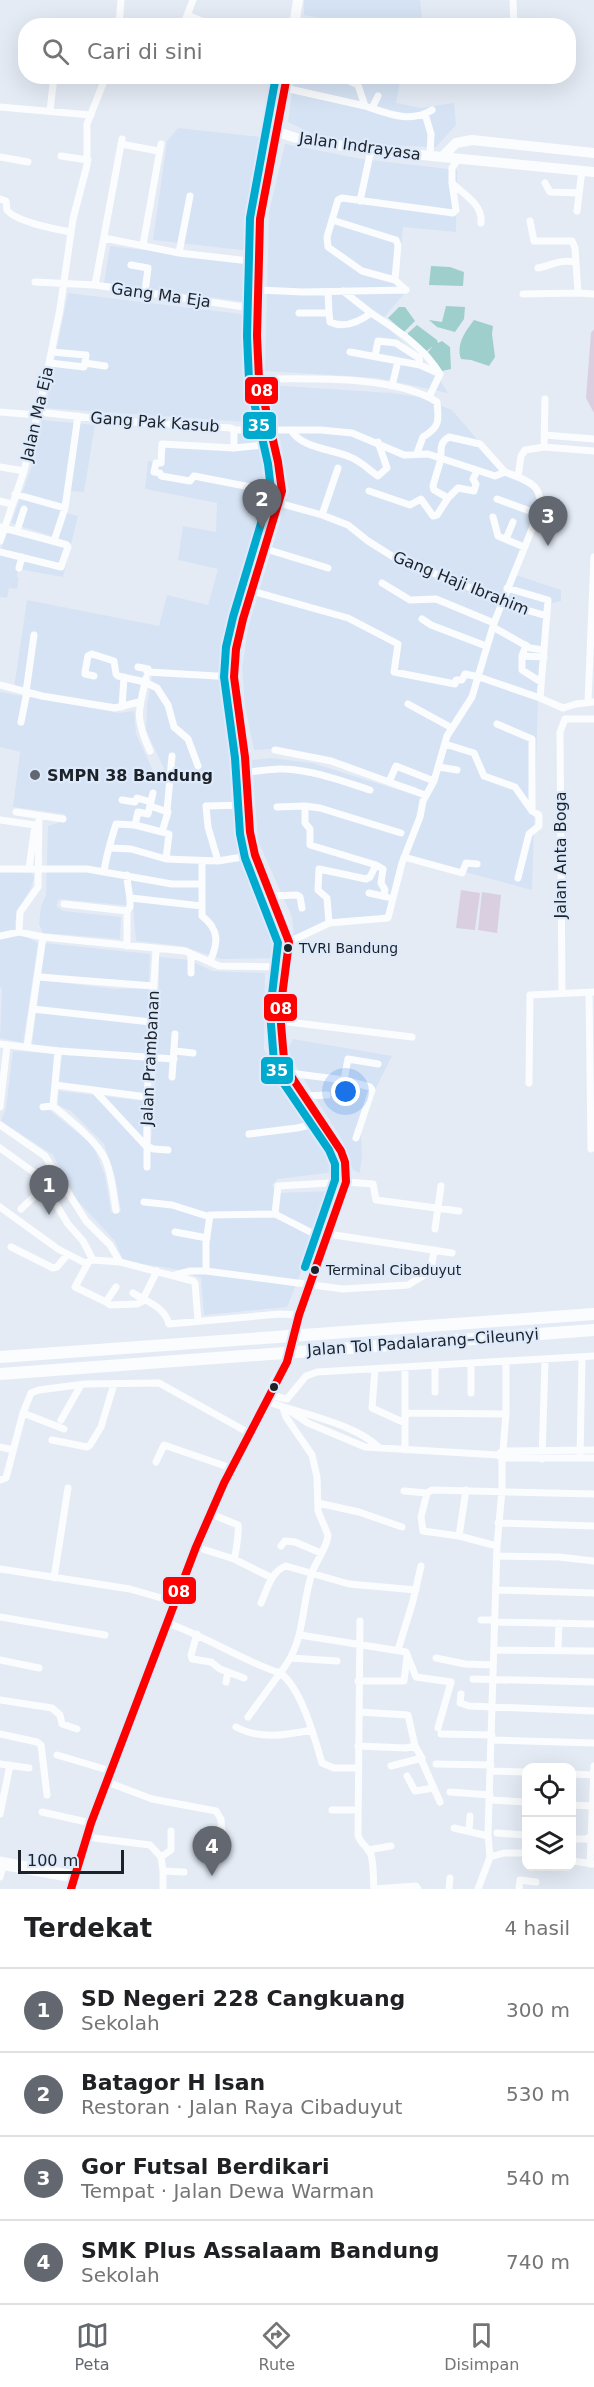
<!DOCTYPE html>
<html lang="id">
<meta charset="utf-8">
<style>
:root{--surface:#fff;--page:#f6f6f6;--text:#202124;--muted:#757577;--line:#e0e0e0;--accent:#636870}
body{margin:0;font-family:"DejaVu Sans",sans-serif;background:var(--page);color:var(--text)}
.controls{position:absolute;right:18px;bottom:18px;display:grid;overflow:hidden;border-radius:12px;box-shadow:0 6px 24px #0002}
.controls button{width:54px;height:54px;display:grid;place-items:center;padding:0;border:0;border-bottom:2px solid var(--line);background:var(--surface);color:var(--text);font:30px sans-serif}
.scale{position:absolute;left:18px;bottom:15px;width:106px;box-sizing:border-box;padding-left:6px;border:3px solid #1d2228;border-top:0;font-size:16px;line-height:21px;white-space:nowrap;color:#1d2228;-webkit-text-stroke:4px #ddeafc;paint-order:stroke}
.you{position:absolute;left:346px;top:1092px;width:21px;height:21px;margin:-15px;border:4px solid #fff;border-radius:50%;background:#1a73e8;box-shadow:0 0 0 9px #1a73e833}
.badge{display:grid;place-items:center;width:39px;height:39px;border-radius:50%;background:var(--accent);color:#fff;font-size:20px;font-weight:700}
.pin{position:absolute;translate:-50% -50px;filter:drop-shadow(0 2px 3px #0008)}
.pin::after{content:'';position:absolute;top:32px;width:21px;height:18px;background:inherit;clip-path:polygon(0 0,100% 0,50% 100%)}
.list{margin:0;padding:0;list-style:none}
h2{display:flex;justify-content:space-between;align-items:center;height:78px;margin:0;padding:0 24px;font-size:26px}
h2 small{font-size:20px;font-weight:400;color:var(--muted)}
.list li{display:grid;grid-template-columns:39px 1fr auto;gap:18px;align-items:center;box-sizing:border-box;height:84px;padding:0 24px;border-top:2px solid var(--line)}
.list b{display:block;font-size:22px;white-space:nowrap}
.list p{margin:0;font-size:20px;white-space:nowrap;color:var(--muted)}
.list em{font-size:20px;font-style:normal;color:var(--muted)}
.icon{flex:none;width:33px;height:33px;fill:none;stroke:currentColor;stroke-width:2;stroke-linecap:round;stroke-linejoin:round}
.map{position:relative;flex:none;width:594px;height:1889px;overflow:hidden}
.search{position:absolute;background:var(--surface);box-shadow:0 6px 24px #0002;left:18px;right:18px;top:18px;height:66px;display:flex;align-items:center;gap:15px;box-sizing:border-box;padding:0 21px;border-radius:24px;color:var(--muted);font-size:22px}
.sheet{height:414px;background:var(--surface)}
nav{display:flex;justify-content:space-around;align-items:center;box-sizing:border-box;height:84px;border-top:2px solid var(--line);background:var(--surface);font-size:16px;color:var(--muted)}
nav a{display:grid;justify-items:center;gap:3px}
nav .on{color:var(--accent)}
.map>svg:first-child{display:block}
.built{fill:#d6e3f4}
.green{fill:#d9cfe1}
.water{fill:#9fcfcd}
.lines{fill:none;stroke-linecap:round;stroke-linejoin:round}
.street{stroke:#fbfcfe;stroke-width:7}
.secondary{stroke:#fbfcfe;stroke-width:10}
.highway{stroke:#fbfcfe;stroke-width:12}
.bus-1-casing{stroke:#ddeafc;stroke-width:12}
.bus-2-casing{stroke:#ddeafc;stroke-width:12}
.bus-1{stroke:#f00;stroke-width:8}
.bus-2{stroke:#00a9ce;stroke-width:8}
.poi-dot{fill:#636870;stroke:#ddeafc;stroke-width:2}
.bus-dot{fill:#1d2228;stroke:#ddeafc;stroke-width:2}
.labels{text-anchor:middle;dominant-baseline:central;stroke-width:4.5;stroke-linejoin:round;paint-order:stroke}
.bus-label{font-size:14px;fill:#1d2228;stroke:#ddeafc;text-anchor:start}
.street-label{font-size:16px;fill:#1d2228;stroke:#ddeafc}
.poi-label{font-size:16px;font-weight:bold;fill:#1d2228;stroke:#ddeafc;text-anchor:start}
.line-badge{stroke:#ddeafc;stroke-width:2}
.badge-label{font-size:16px;text-anchor:middle;font-weight:bold;fill:#fff}
</style>
<div class="map">
<svg width="594" height="1889" viewBox="0 0 594 1889">
<rect width="100%" height="100%" fill="#e4ebf5"/>
<!-- built -->
<path class="built" d="M 304,0 L 420,0 L 423,25 L 353,25 L 304,15 Z
M 401,76 L 396,103 L 421,108 L 454,103 L 456,125 L 436,147 L 334,144 L 288,122 L 294,77 L 348,77 L 358,80 L 360,77 Z
M 178,128 L 269,138 L 260,163 L 249,212 L 250,251 L 153,240 L 167,141 Z
M 285,144 L 362,159 L 457,170 L 456,232 L 403,227 L 398,284 L 404,294 L 381,321 L 437,375 L 448,393 L 378,378 L 265,371 L 269,212 Z
M 110,246 L 246,262 L 246,302 L 104,283 Z
M 68,293 L 249,315 L 249,388 L 261,423 L 45,408 Z
M 267,385 L 391,393 L 419,397 L 452,410 L 505,472 L 533,485 L 541,508 L 513,574 L 561,590 L 561,601 L 548,604 L 538,699 L 532,890 L 405,856 L 389,911 L 383,917 L 341,918 L 294,936 L 292,917 L 258,841 L 252,760 L 271,758 L 312,763 L 415,795 L 418,793 L 416,787 L 357,770 L 333,758 L 270,749 L 254,750 L 245,706 L 242,669 L 248,628 L 289,491 L 281,444 L 267,395 Z
M 42,420 L 95,425 L 84,492 L 70,491 L 66,513 L 78,516 L 63,577 L 18,569 L 17,577 L 19,577 L 17,589 L 9,588 L 7,598 L 0,597 L 0,553 L 7,533 L 65,547 L 67,541 L 11,523 L 32,466 Z
M 263,431 L 272,462 L 273,495 L 235,621 L 225,674 L 147,668 L 139,700 L 120,705 L 14,688 L 27,600 L 159,626 L 167,595 L 208,605 L 218,569 L 178,560 L 183,526 L 216,532 L 217,503 L 145,489 L 148,461 L 159,462 L 161,442 L 231,445 L 232,432 Z
M 152,676 L 225,678 L 243,844 L 265,901 L 282,958 L 221,959 L 182,946 L 136,941 L 133,906 L 59,899 L 56,906 L 63,911 L 121,917 L 120,939 L 43,933 L 39,924 L 41,906 L 46,895 L 48,826 L 67,820 L 64,814 L 13,807 L 20,752 L 0,747 L 0,692 L 119,713 L 134,711 L 136,734 L 155,775 L 161,776 L 164,769 L 146,730 L 147,704 Z
M 0,872 L 32,873 L 34,877 L 31,888 L 17,912 L 15,923 L 18,933 L 38,943 L 23,1043 L 0,1038 L 2,991 L 0,985 Z
M 44,943 L 150,954 L 149,982 L 116,982 L 41,973 Z
M 159,957 L 190,960 L 212,971 L 265,973 L 264,1049 L 335,1172 L 278,1179 L 272,1185 L 277,1193 L 334,1191 L 287,1307 L 204,1315 L 201,1278 L 175,1269 L 123,1261 L 115,1241 L 77,1200 L 53,1155 L 1,1121 L 6,1108 L 13,1051 L 55,1054 L 49,1110 L 93,1145 L 105,1176 L 111,1212 L 117,1214 L 121,1211 L 115,1176 L 104,1144 L 71,1111 L 58,1105 L 59,1091 L 144,1101 L 143,1148 L 148,1150 L 151,1142 L 159,1025 Z
M 39,980 L 116,989 L 150,988 L 149,1019 L 37,1007 Z
M 36,1013 L 150,1025 L 148,1054 L 32,1045 Z
M 293,1039 L 392,1056 L 360,1120 L 362,1154 L 360,1173 L 353,1170 L 342,1140 L 298,1070 L 288,1049 Z
M 62,1055 L 148,1060 L 146,1095 L 59,1083 Z"/>
<!-- green -->
<path class="green" d="M 594,329 L 594,413 L 586,398 L 591,333 Z
M 461,890 L 480,893 L 475,930 L 456,928 Z
M 482,892 L 501,895 L 497,933 L 478,930 Z"/>
<!-- water -->
<path class="water" d="M 431,266 L 450,267 L 464,272 L 463,286 L 429,285 Z
M 446,306 L 465,307 L 464,319 L 455,332 L 437,327 L 429,320 L 442,322 Z
M 399,307 L 405,307 L 415,321 L 404,332 L 388,318 Z
M 474,320 L 493,326 L 492,334 L 495,357 L 489,366 L 471,360 L 461,359 C 456,344 465,332 474,320 Z
M 417,325 L 437,340 L 438,343 L 442,341 L 450,347 L 451,369 L 442,371 L 428,352 L 433,346 L 427,351 L 408,336 L 408,333 Z"/>
<g class="lines">
<!-- street -->
<path class="street" d="M 513,0 L 514,26
M 187,15 L 214,26
M 119,26 L 121,0
M 183,26 L 193,0
M 250,26 L 252,23 L 262,26
M 340,76 L 358,85 L 365,106 C 387,113 410,124 432,110
M 285,88 L 365,106
M 0,107 L 91,115
M 372,108 L 378,96
M 50,111 L 54,76
M 425,114 L 431,134 L 430,156
M 121,144 L 158,151
M 61,156 L 88,160
M 0,157 L 28,162
M 459,158 L 452,168 L 452,183 C 464,195 483,204 481,223
M 545,183 L 550,192 L 579,193
M 0,199 L 6,201 L 7,210 C 16,222 55,229 71,232
M 360,201 L 371,150
M 577,211 L 582,170
M 332,220 L 396,240 L 398,245 L 395,280
M 104,238 L 179,253 L 259,262
M 143,245 L 161,144
M 179,253 L 190,196
M 131,265 L 148,268 L 145,292
M 538,268 C 552,265 561,259 575,262
M 35,282 L 95,285 L 258,309
M 95,285 L 122,139
M 259,290 L 303,292 L 406,290
M 406,290 L 395,280 L 362,271 L 328,247 L 327,237 L 338,200 L 342,198 L 453,213 L 456,210 L 452,183
M 343,291 L 371,313
M 578,293 L 594,294
M 523,294 L 578,293 L 575,248 L 572,241 L 534,241 L 530,221
M 299,313 L 329,313 L 328,292
M 329,313 L 330,322 C 345,329 359,322 371,313 C 397,330 424,347 440,374 L 429,397
M 52,352 L 86,355 L 85,363 L 105,366
M 350,352 L 420,365 L 440,374
M 375,356 L 378,341 L 396,343 L 419,358 L 420,365
M 50,363 L 84,367 L 85,363
M 259,379 C 309,379 395,375 437,402 C 439,421 440,427 423,437 L 417,453
M 392,386 L 398,361
M 0,412 L 37,415
M 38,412 L 119,421 L 231,428 L 234,430 L 321,430 L 352,433 L 404,455 L 428,454 L 495,476 L 505,472 C 528,481 546,485 538,514 L 494,623 L 472,697 L 447,736 L 434,781 L 423,801 L 420,817 L 402,863 L 388,918 L 329,923 L 289,942
M 234,430 L 234,448
M 291,430 C 301,448 332,449 350,457 C 361,461 369,470 378,476 L 387,468 L 378,442
M 545,435 L 594,439
M 275,444 L 234,448 L 162,444 L 161,463 L 156,463 L 154,472 L 160,473 L 161,476 L 190,481 L 194,476 L 281,493
M 544,447 L 545,399
M 0,467 L 24,471
M 518,477 L 521,456 L 525,450 L 544,447 L 594,451
M 369,491 L 410,505 L 421,499 L 433,516 L 437,515 L 448,498 L 434,490 L 433,486 C 435,478 438,470 440,462 C 443,452 437,444 449,437 L 480,444 L 505,472
M 15,494 L 65,508
M 448,498 L 458,488 L 474,491 L 476,484 L 473,479 L 477,471
M 497,499 L 538,514
M 0,501 L 11,504
M 279,503 L 322,515 L 348,525 L 368,541 L 395,558 L 489,595 L 502,603 L 547,616
M 322,515 L 338,468
M 493,517 L 498,536 L 524,547
M 0,527 L 67,545 L 68,547 L 61,567 L 0,552
M 17,531 L 24,509
M 506,539 L 513,522
M 0,541 L 24,471 L 46,378 L 60,309 L 73,219 L 87,165 L 87,124 L 106,76
M 54,541 L 65,508 L 78,416
M 266,549 L 328,568
M 19,568 L 22,557
M 382,583 L 410,600 L 436,599 L 494,623
M 507,588 L 548,600 L 540,698 L 563,708
M 252,591 L 348,618 L 398,644 L 394,672 L 455,684 L 456,680 L 462,680 L 465,674 L 479,677 L 540,698
M 422,619 L 431,625 L 486,646
M 493,627 L 530,648 L 544,650
M 526,645 L 522,656 L 544,657
M 522,656 L 522,670 L 541,682
M 138,667 L 148,669 L 147,672 L 234,677
M 94,676 L 85,674 L 85,672 L 88,656 L 92,654 L 114,661 L 116,674 L 118,676 L 145,682 L 157,688 L 168,705 L 174,727 L 188,739 L 198,766
M 146,678 C 138,712 135,718 150,751
M 0,685 L 42,696 L 115,708 L 139,702
M 26,692 L 34,635
M 588,702 L 594,557
M 408,704 L 452,728
M 122,707 L 124,677
M 563,708 L 576,704 L 594,702
M 565,719 L 594,719
M 21,722 L 27,692
M 497,724 L 532,739 L 532,811
M 445,744 L 474,753 L 484,776 L 515,787 L 532,811 L 539,815 L 539,826 L 529,834 L 518,878
M 275,750 L 331,761 L 425,795
M 439,767 L 457,770
M 245,772 C 257,772 271,768 283,769 C 313,770 342,781 370,790
M 389,782 L 396,766 L 434,781
M 122,800 L 135,802 L 137,798 L 151,802
M 150,806 L 168,812 L 162,832 L 169,834 L 166,859
M 305,806 L 305,823 L 310,829 L 310,845 L 376,865 L 383,869 L 381,883 L 385,890 L 383,896
M 277,807 L 305,806 L 320,808 L 401,833
M 167,811 L 172,756
M 16,812 L 63,819
M 0,820 L 35,825 L 29,869
M 135,825 L 138,812 L 148,814 L 153,793
M 110,848 L 131,849 L 166,859 L 218,861 L 208,827 L 206,806 L 247,805
M 404,857 L 462,873 L 466,863 L 477,864
M 202,861 L 202,884
M 218,861 L 255,855
M 0,869 L 87,869 L 172,884 L 202,884 L 202,916 C 220,930 218,943 210,962
M 104,872 C 106,855 111,841 116,824 L 135,825 L 162,832
M 369,893 L 387,897
M 272,896 L 297,895 L 300,897 L 302,908
M 131,898 L 202,906
M 64,904 L 127,911
M 329,923 L 327,898 L 318,890 L 319,869 L 366,879 L 370,877 L 376,865
M 19,932 L 20,912 L 38,887 L 39,816
M 0,936 L 19,932 L 43,937 L 185,951 L 219,966 L 286,967
M 127,946 L 127,911 L 130,907 C 131,896 127,887 127,875
M 191,973 L 191,954
M 38,977 L 153,986
M 562,993 L 560,732 L 565,719
M 589,993 L 591,1149
M 33,1009 L 151,1022
M 280,1021 L 412,1037
M 0,1044 L 58,1051 L 174,1059
M 27,1047 L 43,937
M 58,1051 L 53,1106 C 69,1119 97,1141 105,1159 C 112,1174 113,1194 116,1210
M 175,1051 L 193,1053
M 289,1073 L 344,1080 L 370,1087 L 372,1090 L 356,1138
M 172,1077 L 175,1034
M 344,1080 L 348,1059 L 378,1064
M 529,1083 L 530,995 L 594,992
M 55,1085 L 147,1097
M 95,1091 L 146,1146 L 154,1149 L 168,1150
M 305,1096 L 327,1095
M 0,1107 L 7,1046
M 43,1107 L 53,1106
M 0,1125 L 45,1156 L 86,1221 L 110,1245 L 120,1262
M 249,1134 L 297,1128 L 323,1122
M 0,1148 L 36,1174 L 45,1186 L 68,1224 L 83,1241 L 93,1260
M 147,1167 L 147,1097 L 156,950
M 144,1202 L 172,1205 L 210,1217
M 0,1207 L 58,1249 L 85,1263 L 93,1260 L 120,1262 L 193,1281 L 195,1283 L 198,1321
M 21,1209 L 45,1186
M 275,1214 L 278,1186 L 346,1182 L 373,1184 L 376,1200 L 459,1211
M 435,1229 L 441,1186
M 175,1232 L 207,1238
M 328,1234 L 452,1253
M 11,1247 L 53,1268 L 57,1267 L 67,1255
M 88,1263 L 75,1287 L 106,1302
M 206,1271 L 206,1243 L 210,1215 L 275,1214 L 326,1240
M 175,1275 L 190,1271 L 206,1271 L 343,1289 L 408,1285 L 431,1271 L 434,1250
M 116,1287 L 106,1302 L 110,1305 L 137,1304 L 145,1300
M 133,1293 C 147,1302 164,1306 169,1324 L 280,1314 L 299,1315
M 143,1299 L 157,1271
M 471,1364 L 471,1393
M 435,1366 L 435,1392
M 375,1369 L 372,1408 L 405,1423
M 269,1395 L 287,1399 L 306,1376 L 317,1372 L 594,1356
M 266,1401 C 301,1414 351,1422 380,1448
M 283,1408 L 286,1417 L 312,1455 L 317,1477 L 318,1511 L 328,1535 C 327,1549 316,1560 312,1573 C 300,1610 306,1642 280,1673 C 301,1687 315,1739 322,1763 L 334,1768 L 357,1768
M 287,1409 L 308,1423 L 365,1447 L 498,1455
M 23,1413 L 64,1429
M 405,1413 L 506,1414
M 61,1420 L 81,1385
M 52,1440 L 87,1447 L 90,1445 L 101,1427 L 114,1384
M 0,1447 L 13,1450
M 405,1450 L 405,1367
M 503,1450 L 508,1455 L 503,1459 L 498,1455 L 503,1450 L 506,1414 L 506,1362
M 506,1451 L 594,1450
M 506,1458 L 594,1458
M 580,1458 L 582,1357
M 542,1459 L 545,1360
M 156,1462 L 164,1445 L 231,1468
M 0,1480 L 6,1478 L 23,1413 L 31,1393 L 39,1390 L 85,1384 L 159,1383 L 249,1433
M 404,1491 L 427,1493 L 432,1490 L 594,1494
M 427,1493 L 421,1517 L 423,1531 L 459,1536 L 497,1546
M 318,1503 L 359,1512 L 402,1527
M 211,1514 L 238,1525 C 239,1531 236,1553 234,1559
M 498,1523 L 594,1526
M 459,1536 L 466,1490
M 281,1546 L 285,1541 L 295,1542 L 321,1553
M 196,1547 L 234,1559 L 272,1578
M 498,1556 L 559,1557 L 594,1561
M 0,1569 L 130,1589 L 175,1602
M 54,1578 L 68,1488
M 497,1590 L 594,1593
M 261,1603 C 267,1590 271,1571 286,1566 L 349,1584 L 416,1590
M 0,1617 L 105,1635
M 481,1620 L 495,1620
M 360,1621 L 358,1835 C 360,1844 368,1846 371,1855 C 374,1865 373,1878 374,1889
M 495,1622 L 594,1624
M 167,1623 C 206,1636 240,1660 280,1673 L 248,1717
M 197,1634 L 191,1655 L 192,1659 L 211,1662 L 220,1669 L 244,1678
M 300,1635 L 406,1652 L 416,1677 L 451,1682 L 438,1728
M 398,1650 L 413,1601 L 421,1566
M 495,1650 L 594,1651
M 558,1650 L 559,1623
M 291,1658 L 337,1661
M 436,1658 L 465,1664 L 493,1665
M 0,1660 L 39,1668
M 473,1679 L 594,1682
M 358,1681 L 404,1681 L 407,1657
M 226,1682 L 228,1672
M 461,1694 L 460,1703 L 469,1706 L 594,1711
M 0,1700 L 52,1708 L 60,1715 L 62,1724 L 77,1729
M 359,1712 L 408,1715 L 415,1746 L 422,1758 L 391,1766
M 236,1727 C 260,1740 286,1735 312,1730
M 0,1734 L 37,1742 L 41,1745 L 47,1795
M 441,1734 L 492,1735
M 492,1740 L 594,1743
M 358,1746 L 406,1748 L 415,1746
M 57,1755 L 111,1771
M 421,1759 L 440,1802
M 0,1764 L 29,1768
M 436,1764 L 491,1765
M 491,1771 L 526,1772
M 572,1774 L 594,1775
M 407,1776 L 415,1791 L 434,1788
M 107,1782 L 152,1799 L 216,1811 L 221,1819 L 223,1857
M 450,1792 L 490,1795
M 490,1800 L 526,1802
M 572,1805 L 592,1806
M 332,1810 L 358,1810
M 42,1812 L 91,1823
M 0,1814 L 10,1765
M 454,1828 L 488,1836
M 469,1831 L 470,1816
M 497,1833 L 526,1835
M 86,1837 L 150,1845 L 161,1857 L 163,1871 L 184,1872
M 572,1839 L 586,1839 L 590,1837
M 368,1850 L 391,1846
M 161,1857 L 171,1850 L 171,1831
M 490,1857 L 488,1834 L 497,1546 L 502,1490 L 502,1459
M 0,1860 L 74,1874
M 572,1861 L 594,1864
M 590,1864 L 594,1766
M 0,1866 L 73,1879
M 163,1871 L 163,1889
M 0,1877 L 3,1866
M 374,1889 L 416,1886 L 418,1889
M 449,1889 L 450,1878
M 478,1889 L 490,1857 L 504,1853 L 526,1853
M 519,1889 L 520,1880 L 536,1882"/>
<!-- secondary -->
<path class="secondary" d="M 294,26 L 298,0
M 277,132 L 303,140 L 371,150 L 594,172
M 443,156 L 456,143 L 472,140 L 594,153
M 71,1889 L 91,1823 L 196,1547 L 224,1483 L 278,1376 C 293,1358 293,1336 299,1315 L 346,1182 L 345,1162 L 341,1151 L 289,1073 L 284,1059 L 280,1012 L 289,942 L 284,925 L 255,855 L 250,832 L 245,757 L 234,677 L 236,649 L 243,619 L 267,545 L 282,491 L 278,462 L 259,379 L 257,336 L 260,219 L 287,76"/>
<!-- highway -->
<path class="highway" d="M 0,1357 L 594,1314
M 0,1374 L 594,1330"/>
<defs>
<path id="bus-1" d="M 71,1889 L 91,1823 L 196,1547 L 224,1483 L 287,1362 L 299,1315 L 346,1182 L 345,1162 L 341,1151 L 289,1073 L 284,1059 L 280,1012 L 289,942 L 255,855 L 250,832 L 245,757 L 234,677 L 236,649 L 243,619 L 282,491 L 278,462 L 259,379 L 257,336 L 260,219 L 287,76"/>
<path id="bus-2" d="M 276,76 L 250,218 L 247,336 L 249,380 L 268,464 L 271,490 L 233,617 L 226,647 L 224,677 L 235,758 L 240,834 L 245,858 L 278,943 L 270,1012 L 274,1062 L 280,1078 L 329,1150 L 335,1164 L 335,1180 L 305,1267"/>
</defs>
<!-- bus-1 casing -->
<use href="#bus-1" class="bus-1-casing"/>
<!-- bus-2 casing -->
<use href="#bus-2" class="bus-2-casing"/>
<!-- bus-1 -->
<use href="#bus-1" class="bus-1"/>
<!-- bus-2 -->
<use href="#bus-2" class="bus-2"/>
</g>
<!-- markers -->
<circle class="poi-dot" cx="35" cy="775" r="6"/>
<g class="bus-dot">
<circle cx="288" cy="948" r="5"/>
<circle cx="315" cy="1270" r="5"/>
<circle cx="274" cy="1387" r="5"/>
</g>
<g class="labels">
<!-- bus labels -->
<g class="bus-label">
<text x="299" y="948">TVRI Bandung</text>
<text x="326" y="1270">Terminal Cibaduyut</text>
</g>
<!-- street labels -->
<g class="street-label">
<text transform="translate(360 146) rotate(8)">Jalan Indrayasa</text>
<text transform="translate(161 295) rotate(8)">Gang Ma Eja</text>
<text transform="translate(37 414) rotate(-77)">Jalan Ma Eja</text>
<text transform="translate(155 422) rotate(4)">Gang Pak Kasub</text>
<text transform="translate(461 583) rotate(22)">Gang Haji Ibrahim</text>
<text transform="translate(560 855) rotate(-90)">Jalan Anta Boga</text>
<text transform="translate(150 1058) rotate(-87)">Jalan Prambanan</text>
<text transform="translate(423 1342) rotate(-4)">Jalan Tol Padalarang–Cileunyi</text>
</g>
<!-- poi labels -->
<g class="poi-label">
<text x="47" y="775">SMPN 38 Bandung</text>
</g>
</g>
<g class="line-badge">
<rect x="244" y="376" width="35" height="29" rx="6" fill="#f00"/>
<rect x="242" y="411" width="35" height="29" rx="6" fill="#00a9ce"/>
<rect x="263" y="993" width="35" height="29" rx="6" fill="#f00"/>
<rect x="260" y="1056" width="34" height="29" rx="6" fill="#00a9ce"/>
<rect x="162" y="1576" width="35" height="29" rx="6" fill="#f00"/>
</g>
<g class="badge-label">
<text x="262" y="396">08</text>
<text x="259" y="431">35</text>
<text x="281" y="1014">08</text>
<text x="277" y="1076">35</text>
<text x="179" y="1597">08</text>
</g>
</svg>
<div class="controls">
<button><svg class="icon" aria-label="locate" viewBox="0 0 24 24"><circle cx="12" cy="12" r="6"/><path d="M12 2v4M12 18v4M2 12h4M18 12h4"/></svg></button>
<button><svg class="icon" aria-label="layers" viewBox="0 0 24 24"><path d="M12 4l9 5-9 5-9-5zM3 14l9 5 9-5"/></svg></button>
</div>
<div class="scale">100 m</div>
<div class="you"></div>
<div class="pin badge" style="left:49px;top:1215px">1</div>
<div class="pin badge" style="left:262px;top:529px">2</div>
<div class="pin badge" style="left:548px;top:546px">3</div>
<div class="pin badge" style="left:212px;top:1876px">4</div>
<div class="search"><svg class="icon" aria-label="search" viewBox="0 0 24 24"><circle cx="10" cy="10" r="6"/><path d="M15 15l6 6"/></svg>Cari di sini</div>
</div>
<section class="sheet">
<h2>Terdekat<small>4 hasil</small></h2>
<ul class="list">
<li><span class="badge">1</span><div><b>SD Negeri 228 Cangkuang</b><p>Sekolah</p></div><em>300 m</em></li>
<li><span class="badge">2</span><div><b>Batagor H Isan</b><p>Restoran · Jalan Raya Cibaduyut</p></div><em>530 m</em></li>
<li><span class="badge">3</span><div><b>Gor Futsal Berdikari</b><p>Tempat · Jalan Dewa Warman</p></div><em>540 m</em></li>
<li><span class="badge">4</span><div><b>SMK Plus Assalaam Bandung</b><p>Sekolah</p></div><em>740 m</em></li>
</ul>
</section>
<nav>
<a class="on"><svg class="icon" aria-label="map" viewBox="0 0 24 24"><path d="M3 6l6-2 6 2 6-2v14l-6 2-6-2-6 2zM9 4v14M15 6v14"/></svg>Peta</a>
<a><svg class="icon" aria-label="directions" viewBox="0 0 24 24"><path d="M12 3l9 9-9 9-9-9zM9 14v-3h6M13 9l2 2-2 2"/></svg>Rute</a>
<a><svg class="icon" aria-label="saved" viewBox="0 0 24 24"><path d="M7 4h10v16l-5-4-5 4z"/></svg>Disimpan</a>
</nav>
